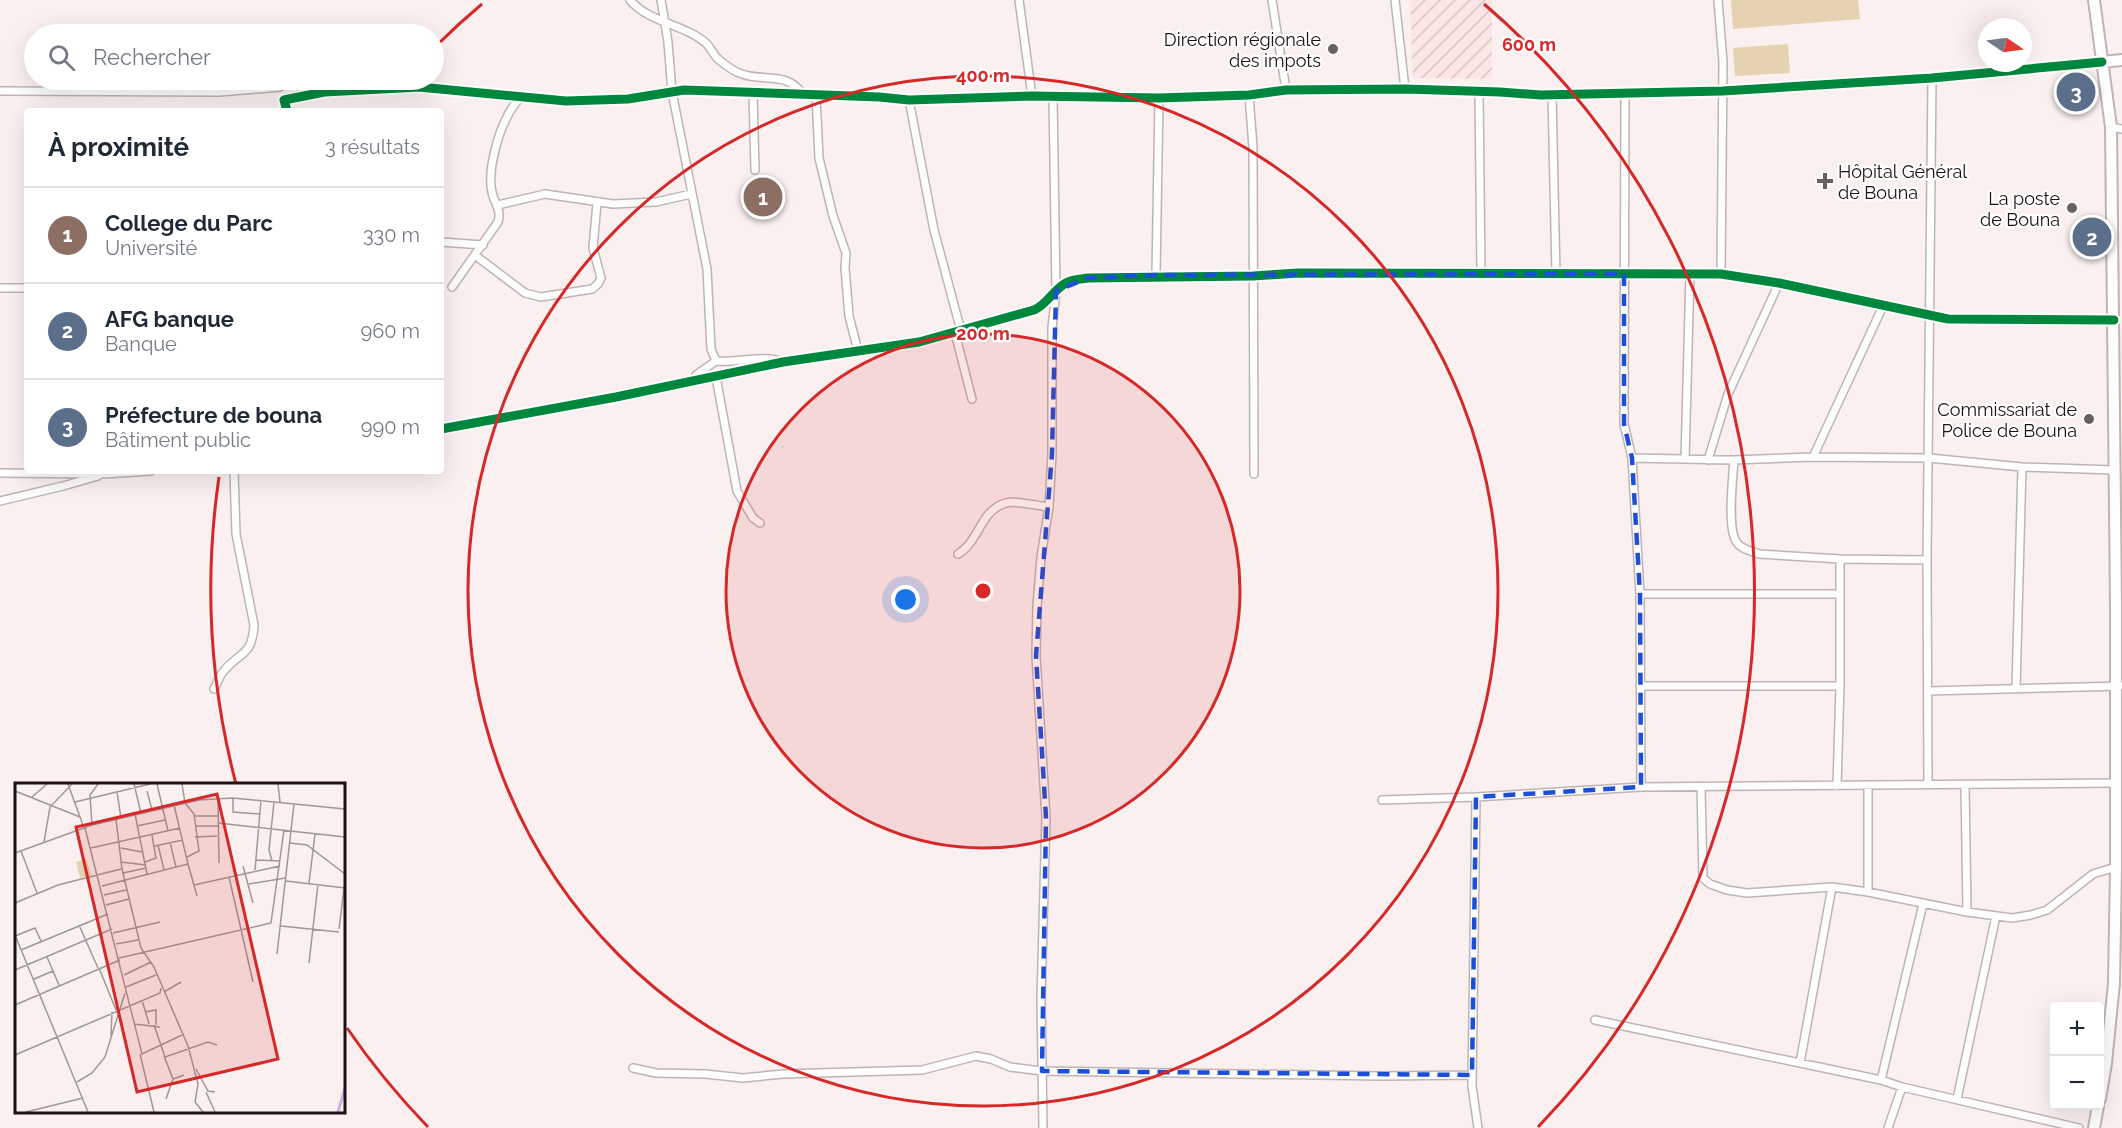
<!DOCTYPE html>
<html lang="fr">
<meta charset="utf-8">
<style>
:root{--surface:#fff;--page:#f2f2f3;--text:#1f2937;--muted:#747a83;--line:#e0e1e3;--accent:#6c5e5e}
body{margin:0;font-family:Raleway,sans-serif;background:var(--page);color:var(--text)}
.controls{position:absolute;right:18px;bottom:18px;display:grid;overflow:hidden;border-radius:6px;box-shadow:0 6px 24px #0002}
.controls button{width:54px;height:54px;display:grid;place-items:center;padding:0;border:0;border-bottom:2px solid var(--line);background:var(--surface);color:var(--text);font:30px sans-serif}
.compass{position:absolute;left:1978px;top:18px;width:54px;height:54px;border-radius:50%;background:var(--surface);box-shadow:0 6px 24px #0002;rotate:103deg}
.you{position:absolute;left:906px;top:600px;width:21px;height:21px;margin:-15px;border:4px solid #fff;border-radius:50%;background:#1a73e8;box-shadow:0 0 0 9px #1a73e833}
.badge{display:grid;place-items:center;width:39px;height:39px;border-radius:50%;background:var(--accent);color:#fff;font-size:20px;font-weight:700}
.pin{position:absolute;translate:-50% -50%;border:3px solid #fff;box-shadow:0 2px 6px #0006}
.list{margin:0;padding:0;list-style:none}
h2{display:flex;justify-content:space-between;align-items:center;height:78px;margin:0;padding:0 24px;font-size:26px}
h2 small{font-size:20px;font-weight:400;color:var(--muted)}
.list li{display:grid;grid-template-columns:39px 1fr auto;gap:18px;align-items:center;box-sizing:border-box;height:96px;padding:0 24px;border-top:2px solid var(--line)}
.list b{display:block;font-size:22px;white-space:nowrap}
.list p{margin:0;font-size:20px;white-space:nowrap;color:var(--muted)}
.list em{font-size:20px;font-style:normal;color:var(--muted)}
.icon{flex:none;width:33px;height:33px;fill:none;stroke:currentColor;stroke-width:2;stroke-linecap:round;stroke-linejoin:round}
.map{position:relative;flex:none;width:2122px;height:1128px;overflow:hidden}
.search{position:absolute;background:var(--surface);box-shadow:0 6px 24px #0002;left:24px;top:24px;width:420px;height:66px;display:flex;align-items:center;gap:15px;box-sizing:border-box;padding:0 21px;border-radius:33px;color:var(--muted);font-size:22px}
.panel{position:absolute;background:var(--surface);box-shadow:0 6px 24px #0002;left:24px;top:108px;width:420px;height:366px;border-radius:6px}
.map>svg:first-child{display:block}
.industrial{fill:url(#industrial-furrows)}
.grass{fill:#e5d2b1}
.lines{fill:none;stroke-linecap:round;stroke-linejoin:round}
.street-casing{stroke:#c0b4b3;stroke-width:10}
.primary-casing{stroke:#c0b4b3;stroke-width:14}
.street{stroke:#fefdfd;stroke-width:7}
.primary{stroke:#fefdfd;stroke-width:10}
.cycleway-casing{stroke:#fefefe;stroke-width:13}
.cycleway{stroke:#00873e;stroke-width:9}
.marked{fill:none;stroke:#1d4ed8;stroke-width:4.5;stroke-dasharray:12 8;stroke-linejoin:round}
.ring{fill:none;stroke:#d62828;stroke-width:3}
.poi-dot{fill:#6c5e5e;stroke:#fefefe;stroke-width:2}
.labels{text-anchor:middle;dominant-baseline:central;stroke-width:4.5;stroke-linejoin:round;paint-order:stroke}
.poi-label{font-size:18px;fill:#1f1010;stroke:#fefefe;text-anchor:end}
.inset-river{fill:none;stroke:#ceb0e2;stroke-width:3}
.inset-road{fill:none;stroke:#a29696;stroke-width:1.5}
.view{fill:#d62828;fill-opacity:0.15;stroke:#d62828;stroke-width:3}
.inset-edge{fill:none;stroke:#1f1010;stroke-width:3}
.centre{fill:#d62828;stroke:#fefefe;stroke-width:3}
.ring-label{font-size:18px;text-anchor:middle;font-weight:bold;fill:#d62828;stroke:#fefefe;stroke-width:4.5;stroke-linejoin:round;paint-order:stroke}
</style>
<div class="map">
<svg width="2122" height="1128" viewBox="0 0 2122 1128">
<defs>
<pattern id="industrial-furrows" width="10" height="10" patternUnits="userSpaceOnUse" patternTransform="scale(1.5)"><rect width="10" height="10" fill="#fce6e5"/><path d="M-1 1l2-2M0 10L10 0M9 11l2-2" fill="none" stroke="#d8c4c3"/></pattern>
</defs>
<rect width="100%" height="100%" fill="#faf0ef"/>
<!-- industrial -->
<path class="industrial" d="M 1410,0 L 1492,0 L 1492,79 L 1413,78 Z"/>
<!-- grass -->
<path class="grass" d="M 1731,0 L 1858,0 L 1860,19 L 1733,29 Z
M 1788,44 L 1790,73 L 1735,76 L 1733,48 Z"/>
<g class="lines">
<defs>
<path id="street" d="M 630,0 C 649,23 685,24 707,44 C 711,49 714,55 718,59 C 724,64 735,72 742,74 C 764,82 785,71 802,93
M 661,0 L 668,42 L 672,92 L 707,269 L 711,349 L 716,361 C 736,363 763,355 780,361
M 1019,0 L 1032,96
M 1272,0 L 1286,90
M 1395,0 L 1405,89
M 1718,0 L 1723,62 L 1721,274
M 0,91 L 219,92 L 280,87
M 1479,92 L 1481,274
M 753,93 L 755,170
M 1625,93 L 1624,424 L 1632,458 L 1640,594 L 1641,787 L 2115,783
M 816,95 L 819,158 L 833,216 L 846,253 L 845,268 L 849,316 L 858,351
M 1249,95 L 1253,147 L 1254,474
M 1552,95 L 1556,274
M 909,100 L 934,230 L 961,331
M 287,111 L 284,100 L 324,92 L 419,87 L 566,101 L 628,99 L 684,90 L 879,97 L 909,100 L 1032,96 L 1159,98 L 1249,95 L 1286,90 L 1405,89 L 1500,92 L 1541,95 L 1723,91 L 1932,78 L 2102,62
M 2111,127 L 2122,129
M 498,205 L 545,194 L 613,204 L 656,202 L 691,194
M 441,242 L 483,245
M 476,256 L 525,293 L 541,297 L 592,289 L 598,284 L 601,278 L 593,248 L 597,203
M 1156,275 L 1159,98
M 452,287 L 498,222 C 502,210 494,203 492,192 C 487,172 498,133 508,115 C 511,108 517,102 521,96
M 0,288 L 27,288
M 955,333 L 972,399
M 716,377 L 737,491 L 753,518 L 760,523
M 696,381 L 696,375 L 716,361
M 441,429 L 616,397 L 783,362 L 919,342 L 1034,310 C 1048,304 1054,288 1068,282 C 1074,279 1082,279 1088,278 L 1253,276 L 1298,273 L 1721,274 L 1779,283 L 1948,319 L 2114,320
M 1813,457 L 1883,306
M 1632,458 L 1734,460 L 1813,457 L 1929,458 L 2022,467 L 2114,470
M 1685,459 L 1690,274
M 1708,460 L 1728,394 L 1779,283
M 1734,460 C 1733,478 1726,532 1738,544 C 1743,550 1752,551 1759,554 L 1840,559 L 1927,560
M 0,473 L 103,474 L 151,471
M 0,501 L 63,486 L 98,476
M 958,554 C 980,541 980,510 1006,503 C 1016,500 1038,506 1049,507
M 1640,594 L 1840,594
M 1640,686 L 1840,686
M 2016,688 L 2022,467
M 214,689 C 217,684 219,677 223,672 C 239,651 252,658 254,625 L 236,534 L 234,471
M 1928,691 L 2122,686
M 1928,784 L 1927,560 L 1932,78
M 1965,785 L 1967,912
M 1837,786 L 1840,686 L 1840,559
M 1701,787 L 1703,878 L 1710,884 L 1727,890 L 1747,893 L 1832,887 L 1868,892 L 1967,912 L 2012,918 L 2031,915 L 2047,910 L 2093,874 L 2116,867
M 1476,797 L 1472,1086 L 1478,1128
M 1382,800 L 1476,797 L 1641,787
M 1868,892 L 1868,786
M 1595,1020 L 1881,1080 L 1902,1087 L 2079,1128
M 1800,1063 L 1832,887
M 633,1068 L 656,1073 L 705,1074 L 743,1078 L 783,1074 L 922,1070 L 976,1056 L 991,1059 L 1010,1067 L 1042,1071 L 1382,1076 L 1472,1075
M 1881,1080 L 1923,904
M 1957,1099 L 1996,916
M 1043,1128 L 1041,999 L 1046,817 L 1036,656 L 1037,606 L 1041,557 L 1049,507 L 1052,454 L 1052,328 L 1056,291 L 1053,96
M 1888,1128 L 1902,1087"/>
<path id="primary" d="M 2094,0 L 2111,127 L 2116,606 L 2116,867 L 2114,983 L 2106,1063 L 2100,1099
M 2102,62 L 2122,60
M 2094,1128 L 2098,1106"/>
</defs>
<!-- street casing -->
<use href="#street" class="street-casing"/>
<!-- primary casing -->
<use href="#primary" class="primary-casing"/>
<!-- street -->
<use href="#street" class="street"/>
<!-- primary -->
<use href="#primary" class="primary"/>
<defs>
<path id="cycleway" d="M 287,111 L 284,100 L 324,92 L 419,87 L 566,101 L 628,99 L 684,90 L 879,97 L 909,100 L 1032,96 L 1159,98 L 1249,95 L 1286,90 L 1405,89 L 1500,92 L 1541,95 L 1723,91 L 1932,78 L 2102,62
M 441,429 L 616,397 L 783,362 L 919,342 L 1034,310 C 1048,304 1054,288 1068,282 C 1074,279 1082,279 1088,278 L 1253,276 L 1298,273 L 1721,274 L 1779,283 L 1948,319 L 2114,320"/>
</defs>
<!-- cycleway casing -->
<use href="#cycleway" class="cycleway-casing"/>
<!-- cycleway -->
<use href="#cycleway" class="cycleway"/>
</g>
<!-- marked area -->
<path class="marked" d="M 1624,274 L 1624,424 L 1632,458 L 1640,594 L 1641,787 L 1476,797 L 1472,1075 L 1042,1071 L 1046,817 L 1036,656 L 1052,454 L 1056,291 L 1088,278 L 1156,275 Z"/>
<!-- distance rings -->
<circle cx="983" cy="591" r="257" fill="#d62828" fill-opacity=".12"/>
<g class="ring">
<circle cx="983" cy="591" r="257"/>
<circle cx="983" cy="591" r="515"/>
<path d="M428 1127A772 772 0 0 1 347 1028M236 784A772 772 0 0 1 219 477M437 45A772 772 0 0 1 482 4M1484 4A772 772 0 0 1 1538 1127"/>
</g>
<!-- markers -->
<g class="poi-dot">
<circle cx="1333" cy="49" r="6"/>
<path d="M1822 172h6v6h6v6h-6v6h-6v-6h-6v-6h6z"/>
<circle cx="2072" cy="208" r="6"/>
<circle cx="2089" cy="419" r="6"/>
</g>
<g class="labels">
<!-- poi labels -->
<g class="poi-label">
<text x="1321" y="39">Direction régionale<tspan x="1321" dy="21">des impots</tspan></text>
<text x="1838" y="171" text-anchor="start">Hôpital Général<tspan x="1838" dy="21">de Bouna</tspan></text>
<text x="2060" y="198">La poste<tspan x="2060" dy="21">de Bouna</tspan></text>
<text x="2077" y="409">Commissariat de<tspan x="2077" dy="21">Police de Bouna</tspan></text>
</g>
</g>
<!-- overview -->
<g transform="translate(15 783)">
<rect width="330" height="330" fill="#faf0ef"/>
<path d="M 71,76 L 76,92 L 65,95 L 61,79 Z" fill="#e5d2b1"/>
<path class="inset-river" d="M 323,329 L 330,305"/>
<path class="inset-road" d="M 53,1 L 69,45M 119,1 L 126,30M 142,1 L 153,48M 167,1 L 170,20 L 179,31 L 184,68 L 172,74M 263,1 L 265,19M 0,8 L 65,34M 132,8 L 137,27M 102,9 L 106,35M 17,14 L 32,1M 218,15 L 218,29 L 245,31M 203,16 L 204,80M 60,19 L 135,1M 120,31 L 132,91M 179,33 L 203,33M 101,36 L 107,86 L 126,165 L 139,184 L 173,263 L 183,301 L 180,319 L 188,329M 203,40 L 330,54M 77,42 L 75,12 L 83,1M 122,43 L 150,37M 180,43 L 203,43M 70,45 L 127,271 L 167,252M 180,54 L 202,53M 29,59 L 35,24 L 57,1M 155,59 L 161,84M 275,60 L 292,62 L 330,91M 143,62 L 149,87M 140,63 L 168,57M 76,65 L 165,45M 106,65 L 127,69M 6,68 L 22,110M 0,70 L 77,42 L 184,17 L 218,15 L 330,26M 241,77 L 265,78M 257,78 L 254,67 L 259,19M 106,79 L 131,82M 130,79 L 141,75 L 137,52M 173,81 L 182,113M 228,83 L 238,120M 240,87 L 246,17M 108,90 L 131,85M 214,94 L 238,199M 271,98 L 330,105M 294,100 L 300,51M 234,101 L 270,95M 179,102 L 265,83M 87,103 L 173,81 L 159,22M 89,112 L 111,107M 0,120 L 43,102 L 106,86M 91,122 L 114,116M 64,142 L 83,185M 266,143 L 324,149M 324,146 L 330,98M 98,150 L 145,139M 0,152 L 73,329M 0,153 L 20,145 L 26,158M 101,161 L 123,157M 6,167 L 93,131M 262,171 L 279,21M 32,174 L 44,202M 104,175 L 256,140 L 269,47M 294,180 L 303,101M 84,185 L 101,227M 0,187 L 97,146M 109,192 L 136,179M 19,196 L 38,188M 111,204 L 141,192M 149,209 L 166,199M 127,217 L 134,241M 0,222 L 105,177M 130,229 L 141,227 L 141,242M 119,241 L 145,244M 139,242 L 150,274 L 193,259 L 202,262M 96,253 L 97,229M 125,271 L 139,329M 0,272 L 145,210 L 146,205M 149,273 L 158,296 L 169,292M 181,286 L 193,308 L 200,309M 62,299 L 77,290 L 90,274 L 110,210M 191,309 L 200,329M 151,316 L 158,296M 11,329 L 68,315"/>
<path class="view" d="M 202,11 L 263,276 L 122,309 L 61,44 Z"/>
<rect width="330" height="330" class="inset-edge"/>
</g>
<circle cx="983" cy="591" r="9" class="centre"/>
<g class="ring-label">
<text x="1529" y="51">600 m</text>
<text x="983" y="82">400 m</text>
<text x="983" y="340">200 m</text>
</g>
</svg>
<div class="controls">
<button>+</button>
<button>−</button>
</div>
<svg class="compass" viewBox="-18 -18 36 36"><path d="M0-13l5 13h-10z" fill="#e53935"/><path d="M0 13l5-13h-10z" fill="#747a83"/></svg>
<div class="you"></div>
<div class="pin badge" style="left:763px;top:197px;background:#8d6e63">1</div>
<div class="pin badge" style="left:2092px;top:237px;background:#5c6f8a">2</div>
<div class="pin badge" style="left:2076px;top:92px;background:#5c6f8a">3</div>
<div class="search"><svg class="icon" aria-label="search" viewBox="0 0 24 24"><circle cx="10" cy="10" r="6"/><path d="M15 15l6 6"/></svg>Rechercher</div>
<section class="panel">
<h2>À proximité<small>3 résultats</small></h2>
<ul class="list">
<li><span class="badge" style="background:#8d6e63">1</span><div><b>College du Parc</b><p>Université</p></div><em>330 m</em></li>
<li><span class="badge" style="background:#5c6f8a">2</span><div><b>AFG banque</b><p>Banque</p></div><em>960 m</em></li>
<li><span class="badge" style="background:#5c6f8a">3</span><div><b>Préfecture de bouna</b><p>Bâtiment public</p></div><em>990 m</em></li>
</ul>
</section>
</div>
